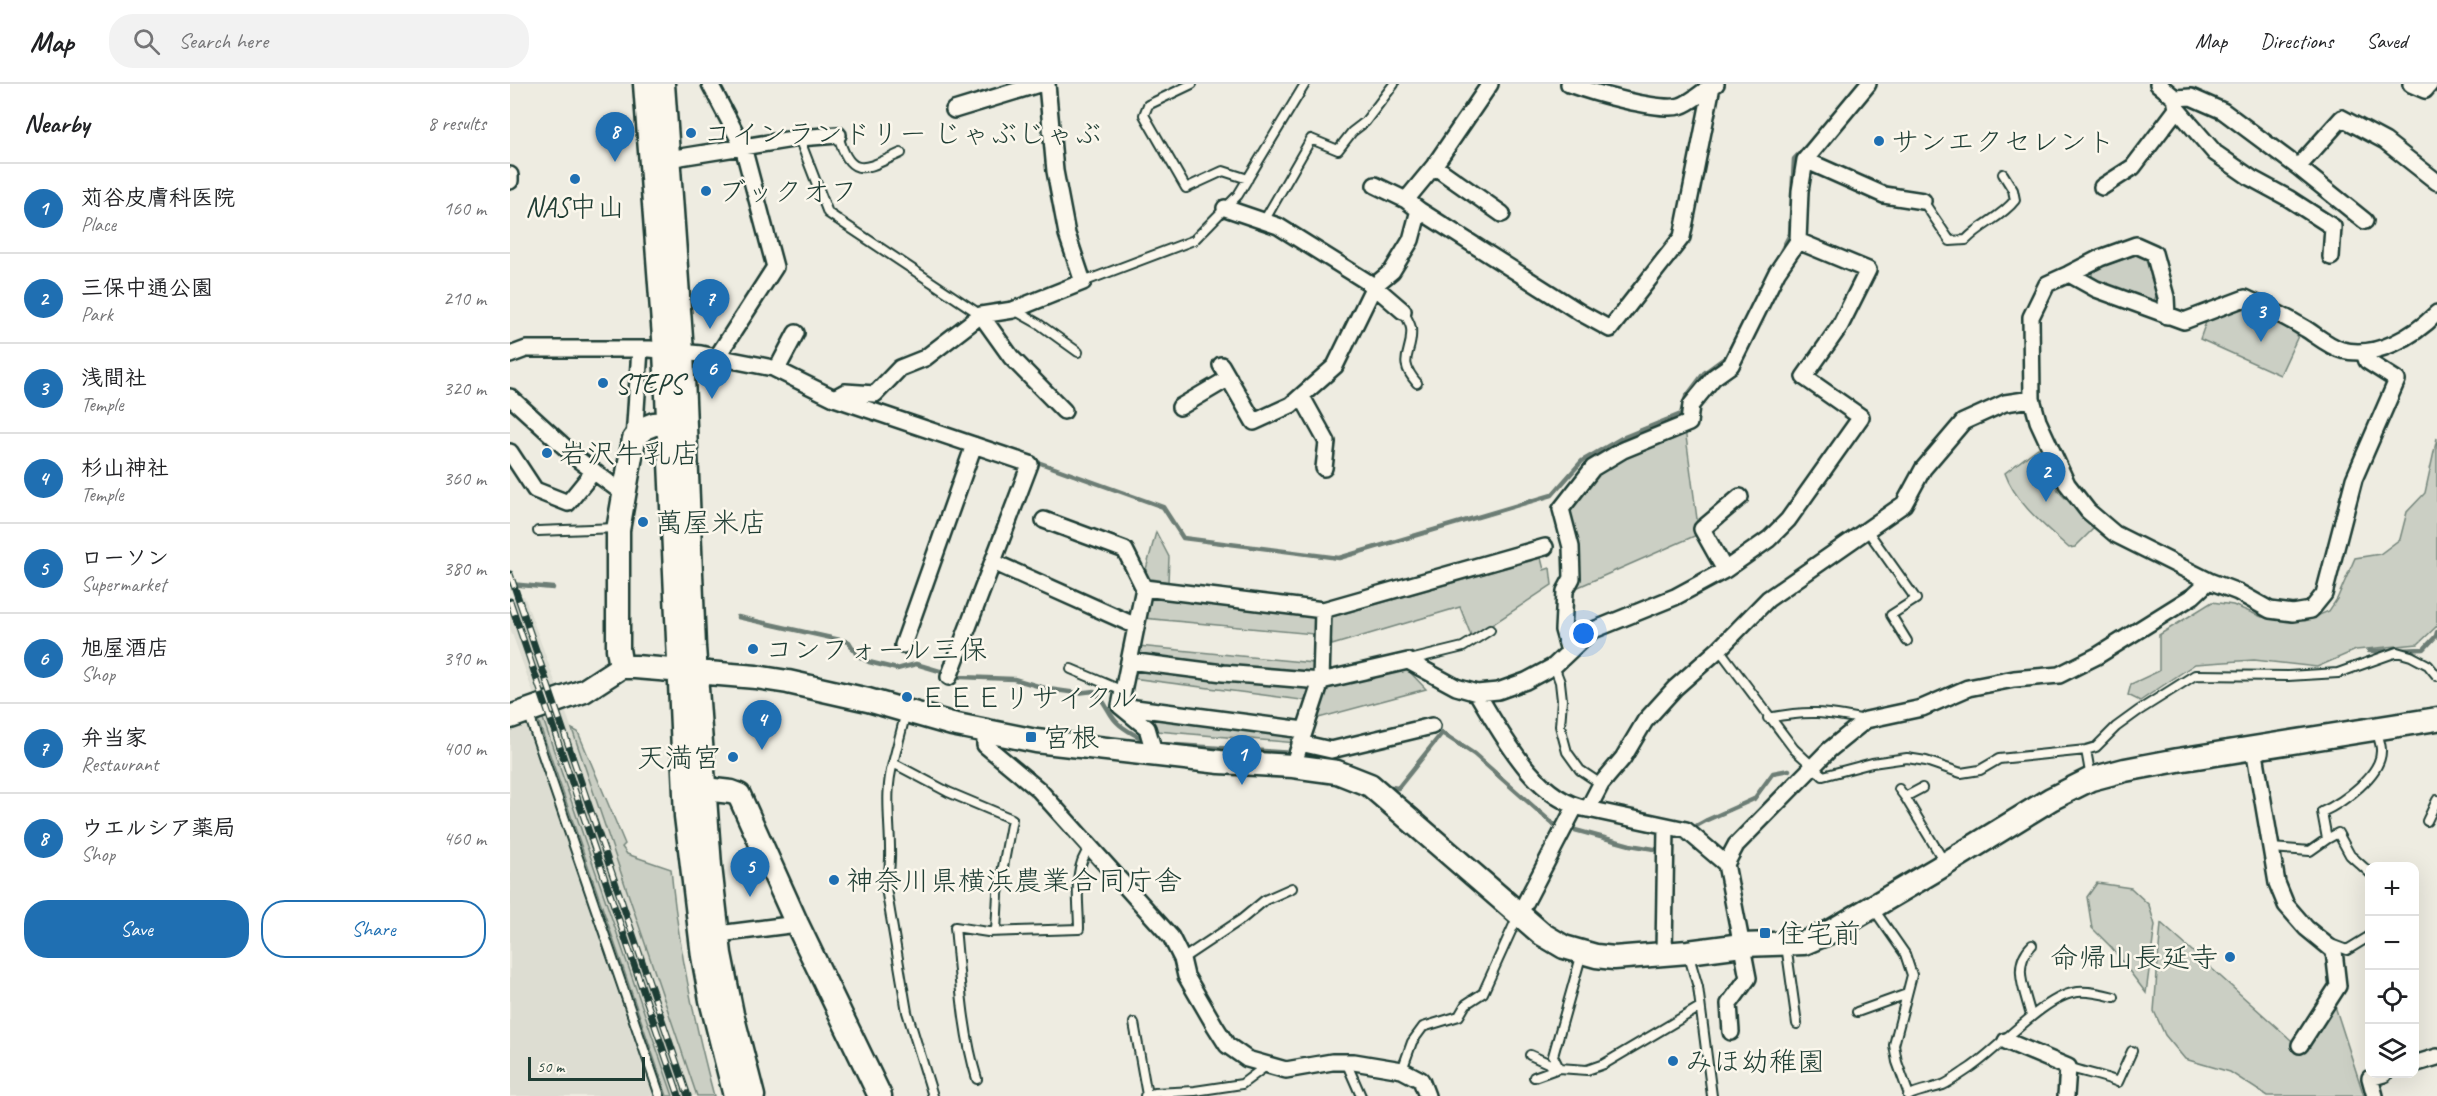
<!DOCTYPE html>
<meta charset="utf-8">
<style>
:root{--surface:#fff;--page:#f2f2f2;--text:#202124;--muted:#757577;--line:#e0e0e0;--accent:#1f6fb2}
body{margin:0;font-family:Caveat,"Klee One",sans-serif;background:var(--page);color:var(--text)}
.controls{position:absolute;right:18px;bottom:18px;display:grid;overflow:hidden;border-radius:12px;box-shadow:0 6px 24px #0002}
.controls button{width:54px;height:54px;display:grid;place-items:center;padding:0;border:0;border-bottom:2px solid var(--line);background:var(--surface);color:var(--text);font:30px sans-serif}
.scale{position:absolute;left:18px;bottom:15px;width:117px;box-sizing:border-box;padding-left:6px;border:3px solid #1f3d34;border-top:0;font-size:16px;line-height:21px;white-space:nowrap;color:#1f3d34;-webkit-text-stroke:4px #fbf7ec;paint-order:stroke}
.you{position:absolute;left:1074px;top:550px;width:21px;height:21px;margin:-15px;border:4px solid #fff;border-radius:50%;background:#1a73e8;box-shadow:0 0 0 9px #1a73e833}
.badge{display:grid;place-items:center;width:39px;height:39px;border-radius:50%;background:var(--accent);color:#fff;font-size:20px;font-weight:700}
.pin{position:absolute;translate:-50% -50px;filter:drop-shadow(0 2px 3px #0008)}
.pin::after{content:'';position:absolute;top:32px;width:21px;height:18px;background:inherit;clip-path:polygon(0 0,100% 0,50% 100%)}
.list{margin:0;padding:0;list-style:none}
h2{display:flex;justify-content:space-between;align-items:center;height:78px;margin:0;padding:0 24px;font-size:26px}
h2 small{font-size:20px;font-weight:400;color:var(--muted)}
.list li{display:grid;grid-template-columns:39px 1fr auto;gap:18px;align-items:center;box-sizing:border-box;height:90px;padding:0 24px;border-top:2px solid var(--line)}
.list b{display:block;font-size:22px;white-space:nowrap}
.list p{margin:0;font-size:20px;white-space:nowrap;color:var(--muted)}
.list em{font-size:20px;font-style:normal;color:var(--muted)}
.actions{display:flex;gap:12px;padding:18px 24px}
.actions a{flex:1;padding:14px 0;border:2px solid var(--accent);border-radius:24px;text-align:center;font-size:21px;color:var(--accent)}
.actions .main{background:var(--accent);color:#fff}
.icon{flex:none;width:33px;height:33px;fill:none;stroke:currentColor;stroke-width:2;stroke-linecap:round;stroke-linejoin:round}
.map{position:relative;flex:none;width:1927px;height:1012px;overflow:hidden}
header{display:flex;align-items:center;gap:36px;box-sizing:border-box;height:84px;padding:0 30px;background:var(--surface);border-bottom:2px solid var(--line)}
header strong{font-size:28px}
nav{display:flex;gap:33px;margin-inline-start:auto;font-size:21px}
.search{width:420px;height:54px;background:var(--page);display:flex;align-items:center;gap:15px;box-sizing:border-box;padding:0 21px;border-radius:24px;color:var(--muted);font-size:22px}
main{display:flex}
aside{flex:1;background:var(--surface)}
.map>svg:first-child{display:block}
.built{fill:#ddddd2}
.green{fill:#cbcfc4;stroke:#75867c;stroke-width:1.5}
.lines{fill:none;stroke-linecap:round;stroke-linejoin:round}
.stream{stroke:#6c7d74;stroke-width:4.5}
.lane-casing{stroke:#1f3d34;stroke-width:12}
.street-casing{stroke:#1f3d34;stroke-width:20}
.secondary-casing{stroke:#1f3d34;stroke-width:27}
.lane{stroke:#fbf7ec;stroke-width:8}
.street{stroke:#fbf7ec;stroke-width:15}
.secondary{stroke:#fbf7ec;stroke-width:22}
.rail-casing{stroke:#1f3d34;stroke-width:7}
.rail{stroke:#fbf7ec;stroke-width:4.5;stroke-dasharray:14;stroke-linecap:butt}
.poi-dot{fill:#1f6fb2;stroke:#fbf7ec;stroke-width:2}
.labels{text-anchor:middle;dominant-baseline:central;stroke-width:5;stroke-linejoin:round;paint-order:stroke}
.poi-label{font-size:28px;fill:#1f3d34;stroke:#fbf7ec;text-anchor:start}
</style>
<header>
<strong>Map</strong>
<div class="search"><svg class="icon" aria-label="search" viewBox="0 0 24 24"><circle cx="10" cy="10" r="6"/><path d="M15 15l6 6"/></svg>Search here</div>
<nav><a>Map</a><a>Directions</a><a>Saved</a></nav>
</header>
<main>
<aside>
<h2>Nearby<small>8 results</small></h2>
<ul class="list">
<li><span class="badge">1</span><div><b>苅谷皮膚科医院</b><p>Place</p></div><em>160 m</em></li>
<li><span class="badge">2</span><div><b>三保中通公園</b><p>Park</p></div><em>210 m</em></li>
<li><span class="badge">3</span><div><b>浅間社</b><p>Temple</p></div><em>320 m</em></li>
<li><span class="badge">4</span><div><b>杉山神社</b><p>Temple</p></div><em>360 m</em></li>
<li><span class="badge">5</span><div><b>ローソン</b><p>Supermarket</p></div><em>380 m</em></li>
<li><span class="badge">6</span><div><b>旭屋酒店</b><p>Shop</p></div><em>390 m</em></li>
<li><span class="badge">7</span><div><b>弁当家</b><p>Restaurant</p></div><em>400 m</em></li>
<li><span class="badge">8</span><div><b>ウエルシア薬局</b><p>Shop</p></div><em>460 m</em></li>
</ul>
<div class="actions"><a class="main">Save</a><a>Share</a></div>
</aside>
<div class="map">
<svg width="1927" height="1012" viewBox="0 0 1927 1012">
<rect width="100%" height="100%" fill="#eeece1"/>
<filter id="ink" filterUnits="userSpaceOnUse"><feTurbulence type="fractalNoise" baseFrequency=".0167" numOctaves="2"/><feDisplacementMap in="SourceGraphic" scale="12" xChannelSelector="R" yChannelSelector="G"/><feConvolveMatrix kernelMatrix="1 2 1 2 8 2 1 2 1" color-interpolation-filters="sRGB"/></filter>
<g filter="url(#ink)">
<!-- built -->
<path class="built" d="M 14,512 L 47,603 L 24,611 L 0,544 L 0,517 Z
M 54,623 L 96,742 L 187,1012 L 163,1012 L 32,632 Z
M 16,640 L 143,1012 L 0,1012 L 0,646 Z"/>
<!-- green -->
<path class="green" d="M 1629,170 L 1640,175 L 1648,207 L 1644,217 L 1635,219 L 1582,196 L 1582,186 Z
M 1733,223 L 1763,233 L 1788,252 L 1770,291 L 1690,255 L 1696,238 Z
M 1175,345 L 1189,450 L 1066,504 L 1067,469 L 1057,424 L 1087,387 Z
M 1927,354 L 1927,542 L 1908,560 L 1846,566 L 1807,583 L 1744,576 L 1685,580 L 1630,617 L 1618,611 L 1621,600 L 1649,587 L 1649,551 L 1702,518 L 1723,521 L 1752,533 L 1795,537 L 1819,527 L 1827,515 L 1845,474 L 1870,470 L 1890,455 L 1897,428 L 1915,409 Z
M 1528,364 L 1549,408 L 1585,443 L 1565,463 L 1559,464 C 1536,443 1506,420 1495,389 Z
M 646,448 L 659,473 L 658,498 L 637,494 L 635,489 Z
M 1031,474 L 1034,486 L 1040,484 L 1042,501 L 962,554 L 950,523 L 822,561 L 818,534 Z
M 640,497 L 810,517 L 804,550 L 633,534 Z
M 628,562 L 803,579 L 799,617 L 622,594 Z
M 896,584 L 916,605 L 805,635 L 815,602 Z
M 639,631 L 788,650 L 787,659 L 647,647 Z
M 32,632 L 163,1012 L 157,1012 L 27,633 Z
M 62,645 L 68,648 L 115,760 L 112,763 L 117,770 L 161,785 C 168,862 184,937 204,1012 L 187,1012 Z
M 1587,799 L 1621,804 L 1639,821 L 1645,841 L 1636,909 L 1601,863 L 1582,844 L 1577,813 Z
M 1651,839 L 1791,965 L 1825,922 L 1854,1012 L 1757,1012 L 1720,988 L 1675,975 L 1655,951 L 1644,927 Z"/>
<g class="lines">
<!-- stream -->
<path class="stream" d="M 1265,179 L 1280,150 L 1284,75 L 1305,53
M 353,315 L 387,328
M 522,376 L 653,423 L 673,454 L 829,474 L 1042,411 L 1072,377 L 1112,354 L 1171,330 L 1176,313 L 1194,289 L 1216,273 L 1233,240
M 0,500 L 43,504
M 228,533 L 339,558 L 347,571 L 359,578 L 387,585 L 406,580 L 450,593 L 504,595 L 538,605 L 567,609 L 584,607 C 595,617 596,624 604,635 C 610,643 627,653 637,656
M 1859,567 L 1914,565 L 1926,552 L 1927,548
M 651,660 L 783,669
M 875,702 L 888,704 L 932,649 L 964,670 L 1043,740 L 1120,761 L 1150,766 L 1151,763
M 1179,746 L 1197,736 L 1244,715 L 1263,689 L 1279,686"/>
<defs>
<path id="lane" d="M 682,0 L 638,21 L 634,31 L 676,104 L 713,87 L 738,95
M 328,51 C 341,98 356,84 391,69
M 289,54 L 318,129 L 471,231
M 1413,117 L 1440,157 L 1456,156 C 1471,140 1492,133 1505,116 L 1503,106 L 1493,90
M 754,137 L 801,55 L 828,66 L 842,48 L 855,38 L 884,0
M 573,198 L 684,156 L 728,111 L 795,0
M 504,226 L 529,240 L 568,268
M 893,227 C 896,232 900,239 901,244 C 904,270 885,274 907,299
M 1357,446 L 1406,515 L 1381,531 L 1397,557
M 28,447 L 107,444
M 1209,565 L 1284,665 L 1313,692 L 1362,679 L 1397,674 L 1416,677 L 1451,689 L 1470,686 L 1489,675 L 1576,666 L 1586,663 L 1606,643 L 1628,627 L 1685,591 L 1778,592 L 1828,589 L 1887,568 L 1901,572 L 1918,581 L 1927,592
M 900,576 L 953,563 L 980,546
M 1044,582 L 1050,598 L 1052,616 L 1050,642 L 1057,668 L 1070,686 L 1091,700
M 561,585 L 613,607
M 18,628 L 150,1012
M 1258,634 C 1297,626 1316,628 1355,636
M 1576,666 L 1581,694
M 383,679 L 396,628
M 1412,704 L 1395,713 L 1435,779
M 1389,705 L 1395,713
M 1917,737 L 1927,716
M 1817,755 L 1828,749 L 1840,771 L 1860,789
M 1761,764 L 1800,767 L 1817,755 L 1812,728 C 1832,719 1872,691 1871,666 C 1871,660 1868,653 1867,648
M 1363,824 L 1395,870 L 1402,891 L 1384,961 L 1387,978 L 1399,1011
M 1821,860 L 1837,866 L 1860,852
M 1276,861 L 1287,940
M 1178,869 L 1188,903 L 1202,1012
M 672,875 L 732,835 L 755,816 L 782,804
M 1347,928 L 1397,910
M 1521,932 C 1515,907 1501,881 1522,861
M 624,939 L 637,1011
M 1020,971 L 1049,984 L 1077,986 L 1094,980 L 1190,923
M 836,978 L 851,1012
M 1558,983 C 1575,989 1592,991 1608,998 L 1622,967
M 892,986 L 902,958 L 913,943 L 949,932 L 956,920 L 973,909 L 1007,834
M 1024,993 L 1049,984 L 1043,972 L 1072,869
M 467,995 C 452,946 450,894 445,843 L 478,848 L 569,845 C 569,818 562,785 580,763
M 423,1012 L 397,928 L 376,804 C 387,763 371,719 383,679 L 438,708 L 502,735 L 488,810 L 486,847
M 635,1012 L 644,1009 L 685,1007 L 732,1000 L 756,982
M 1398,1012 C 1408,1006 1422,1005 1433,1001 C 1442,997 1452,989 1460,984 C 1489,965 1536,910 1568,908 C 1580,907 1592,910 1604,913"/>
<path id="street" d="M 200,0 L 233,63 L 265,183 L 207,273
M 1059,0 C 1081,8 1149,28 1170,22 C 1183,18 1194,5 1206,0
M 1648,0 L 1665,14 L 1681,13 L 1713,27 L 1788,83 L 1855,137
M 1901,0 L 1915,6 L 1920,0
M 1665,14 L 1667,25 L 1705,69 L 1741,94 L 1778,114 L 1823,143 L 1821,173
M 444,26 L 529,0
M 158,75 L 289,54 L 328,51
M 1295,76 L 1374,111 L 1413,117
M 924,82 L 992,130
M 1788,83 L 1832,34 L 1875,57 L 1927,98
M 0,91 L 0,97
M 865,101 L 896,116
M 1592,103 L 1623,83 L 1667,25
M 715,124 L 768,142 L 864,202 L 893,227
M 909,126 L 1071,229 L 1100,245 L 1172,153 L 1202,2
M 1559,190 L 1590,174 L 1626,161 L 1644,169 L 1656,213 L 1657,232
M 471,231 L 501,273 L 554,327
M 0,271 L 16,265 L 140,265 L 191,270 L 263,284 L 324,314 L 520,380 L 439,593
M 711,281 L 744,338 L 781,321 L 825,282 L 864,202 L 882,187 L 901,156 L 909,126 L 896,116 L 924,82 L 980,0
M 267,285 L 286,249
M 0,313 L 70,377 L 114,410
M 792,313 L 817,358 L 814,384
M 324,314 L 335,308 L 365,310 L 390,284 L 415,274 L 471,231 L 503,226 L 573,198 L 557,150 L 545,87 L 537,0
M 670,323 L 719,294
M 124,355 L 130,265
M 0,368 L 25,406 L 58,419 L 84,387
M 534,436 L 615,466 L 634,504 L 610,622 L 637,644 L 645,671
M 483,478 L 626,542
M 1215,486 L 1192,445 L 1230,413
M 1699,497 L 1605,450 L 1578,427 L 1557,400 L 1528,337 L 1522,315 L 1521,233 L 1537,200 L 1559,190 L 1586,205 L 1674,237 L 1735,214 C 1756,223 1776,233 1796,245 C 1807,252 1820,263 1832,266 C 1866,275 1904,252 1927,229
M 634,504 L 813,526 L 811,597 L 783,682
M 813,526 L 1035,463
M 393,561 L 464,361
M 1059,567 L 1053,546 L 1055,507 L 1062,494 L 1061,463 L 1051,425 L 1083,384 L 1113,366 L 1179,339 L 1181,321 L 1204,293 L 1221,281 L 1267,188 L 1288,157 L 1290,107 L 1295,76 L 1358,0
M 619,577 L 713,589 L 811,597 L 898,577 L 946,603 L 967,609 L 988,607 L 1016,597 L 1044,582 L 1081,547 L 1165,513 L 1215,486 L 1259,455 L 1278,436 L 1351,333 L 1294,293 L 1330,242 L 1358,186 L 1288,157
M 967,609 C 992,650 1026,717 1078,725 L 1091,700 L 1113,674 L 1135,637 L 1165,604 L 1209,565 L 1258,515 L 1394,420 L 1413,385 L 1453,338 L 1495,319 L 1522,315
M 610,622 L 794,646
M 475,647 L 475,661 L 529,706 L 661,853 L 672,875 L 676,892 L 705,942 L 717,961 L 737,975 L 776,986 L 822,978 L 844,978 L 892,986 L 911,996 L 917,1012
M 790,659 L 821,666 L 922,642
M 1744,664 L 1767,799 L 1776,821 L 1796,844 L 1824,867 L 1828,902 L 1790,961
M 1078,725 L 1176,746 L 1216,780
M 1009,831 L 1065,723
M 201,851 L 287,840
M 1154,870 L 1156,742
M 1221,948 L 1219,920 L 1238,894 L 1216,780 L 1226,761 L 1319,666 L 1356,636 L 1412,624 L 1458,604 L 1504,595 L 1549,591 L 1587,572 L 1683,512 L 1699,497 L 1728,508 L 1760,526 L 1783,529 L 1801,526 L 1814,510 L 1844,395 L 1887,296 L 1857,277 L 1854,269
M 1496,957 L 1558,983 L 1556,1012
M 1904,980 L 1927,973
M 1865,1012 L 1860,994 L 1874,990"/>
<path id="secondary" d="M 135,0 L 155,267 L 176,732 L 193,872 L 201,916 L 225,1012
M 153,0 L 172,268 L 184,563 L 200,782 L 210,870 L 222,930 L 243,1012
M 111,583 L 108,565 L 108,446 L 124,355 L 134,344 L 144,340 L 158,339
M 0,633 L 74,607 L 111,583 L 125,583 L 246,593 L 278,598 L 358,616 L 442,640 L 526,657 L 710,678 L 783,682 L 827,688 L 860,701 L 1032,850 L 1054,863 L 1086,872 L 1104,874 L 1178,868 L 1232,861 L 1294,859 L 1320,848 L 1427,785 L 1541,715 L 1581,695 L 1615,686 L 1668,676 L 1927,635
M 195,705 L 221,708 L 229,711 L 287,840 L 370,1012"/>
</defs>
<!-- lane casing -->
<use href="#lane" class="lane-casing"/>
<!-- street casing -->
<use href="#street" class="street-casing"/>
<!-- secondary casing -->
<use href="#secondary" class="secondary-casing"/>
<!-- lane -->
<use href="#lane" class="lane"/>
<!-- street -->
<use href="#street" class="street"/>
<!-- secondary -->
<use href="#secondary" class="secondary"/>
<defs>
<path id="rail" d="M 0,490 L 178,1012
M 0,517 L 169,1012"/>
</defs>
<!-- rail casing -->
<use href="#rail" class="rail-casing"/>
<!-- rail -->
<use href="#rail" class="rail"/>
</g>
</g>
<!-- markers -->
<g class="poi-dot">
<circle cx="181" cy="49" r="6"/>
<circle cx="1369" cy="57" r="6"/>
<circle cx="65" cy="95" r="6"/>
<circle cx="196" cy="107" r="6"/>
<circle cx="93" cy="299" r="6"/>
<circle cx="37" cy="369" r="6"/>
<circle cx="133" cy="438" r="6"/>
<circle cx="243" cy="565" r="6"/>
<circle cx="397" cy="613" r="6"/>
<rect x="515" y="647" width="12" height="12" rx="3"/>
<circle cx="223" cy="673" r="6"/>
<circle cx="324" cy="796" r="6"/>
<rect x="1249" y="843" width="12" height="12" rx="3"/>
<circle cx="1720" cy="873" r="6"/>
<circle cx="1163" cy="977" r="6"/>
</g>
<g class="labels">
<!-- poi labels -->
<g class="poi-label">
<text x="193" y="49">コインランドリー じゃぶじゃぶ</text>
<text x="1381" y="57">サンエクセレント</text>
<text x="208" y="107">ブックオフ</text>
<text x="65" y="122" text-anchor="middle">NAS中山</text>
<text x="105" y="299">STEPS</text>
<text x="49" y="369">岩沢牛乳店</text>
<text x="145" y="438">萬屋米店</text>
<text x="255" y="565">コンフォール三保</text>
<text x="409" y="613">ＥＥＥリサイクル</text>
<text x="533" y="653">宮根</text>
<text x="211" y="673" text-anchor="end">天満宮</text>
<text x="336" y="796">神奈川県横浜農業合同庁舎</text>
<text x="1267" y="849">住宅前</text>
<text x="1708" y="873" text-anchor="end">命帰山長延寺</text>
<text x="1175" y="977">みほ幼稚園</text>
</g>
</g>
</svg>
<div class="controls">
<button>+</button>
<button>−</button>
<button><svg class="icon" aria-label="locate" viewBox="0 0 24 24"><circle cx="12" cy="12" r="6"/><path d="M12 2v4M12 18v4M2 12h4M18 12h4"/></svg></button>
<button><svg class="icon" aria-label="layers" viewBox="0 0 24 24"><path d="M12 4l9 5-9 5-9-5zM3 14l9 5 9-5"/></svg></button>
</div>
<div class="scale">50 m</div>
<div class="you"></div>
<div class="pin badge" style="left:732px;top:701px">1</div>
<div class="pin badge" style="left:1536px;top:418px">2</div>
<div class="pin badge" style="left:1751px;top:258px">3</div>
<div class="pin badge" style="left:252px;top:666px">4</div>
<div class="pin badge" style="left:240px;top:813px">5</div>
<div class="pin badge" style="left:202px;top:315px">6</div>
<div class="pin badge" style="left:200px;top:245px">7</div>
<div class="pin badge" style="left:105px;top:78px">8</div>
</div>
</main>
